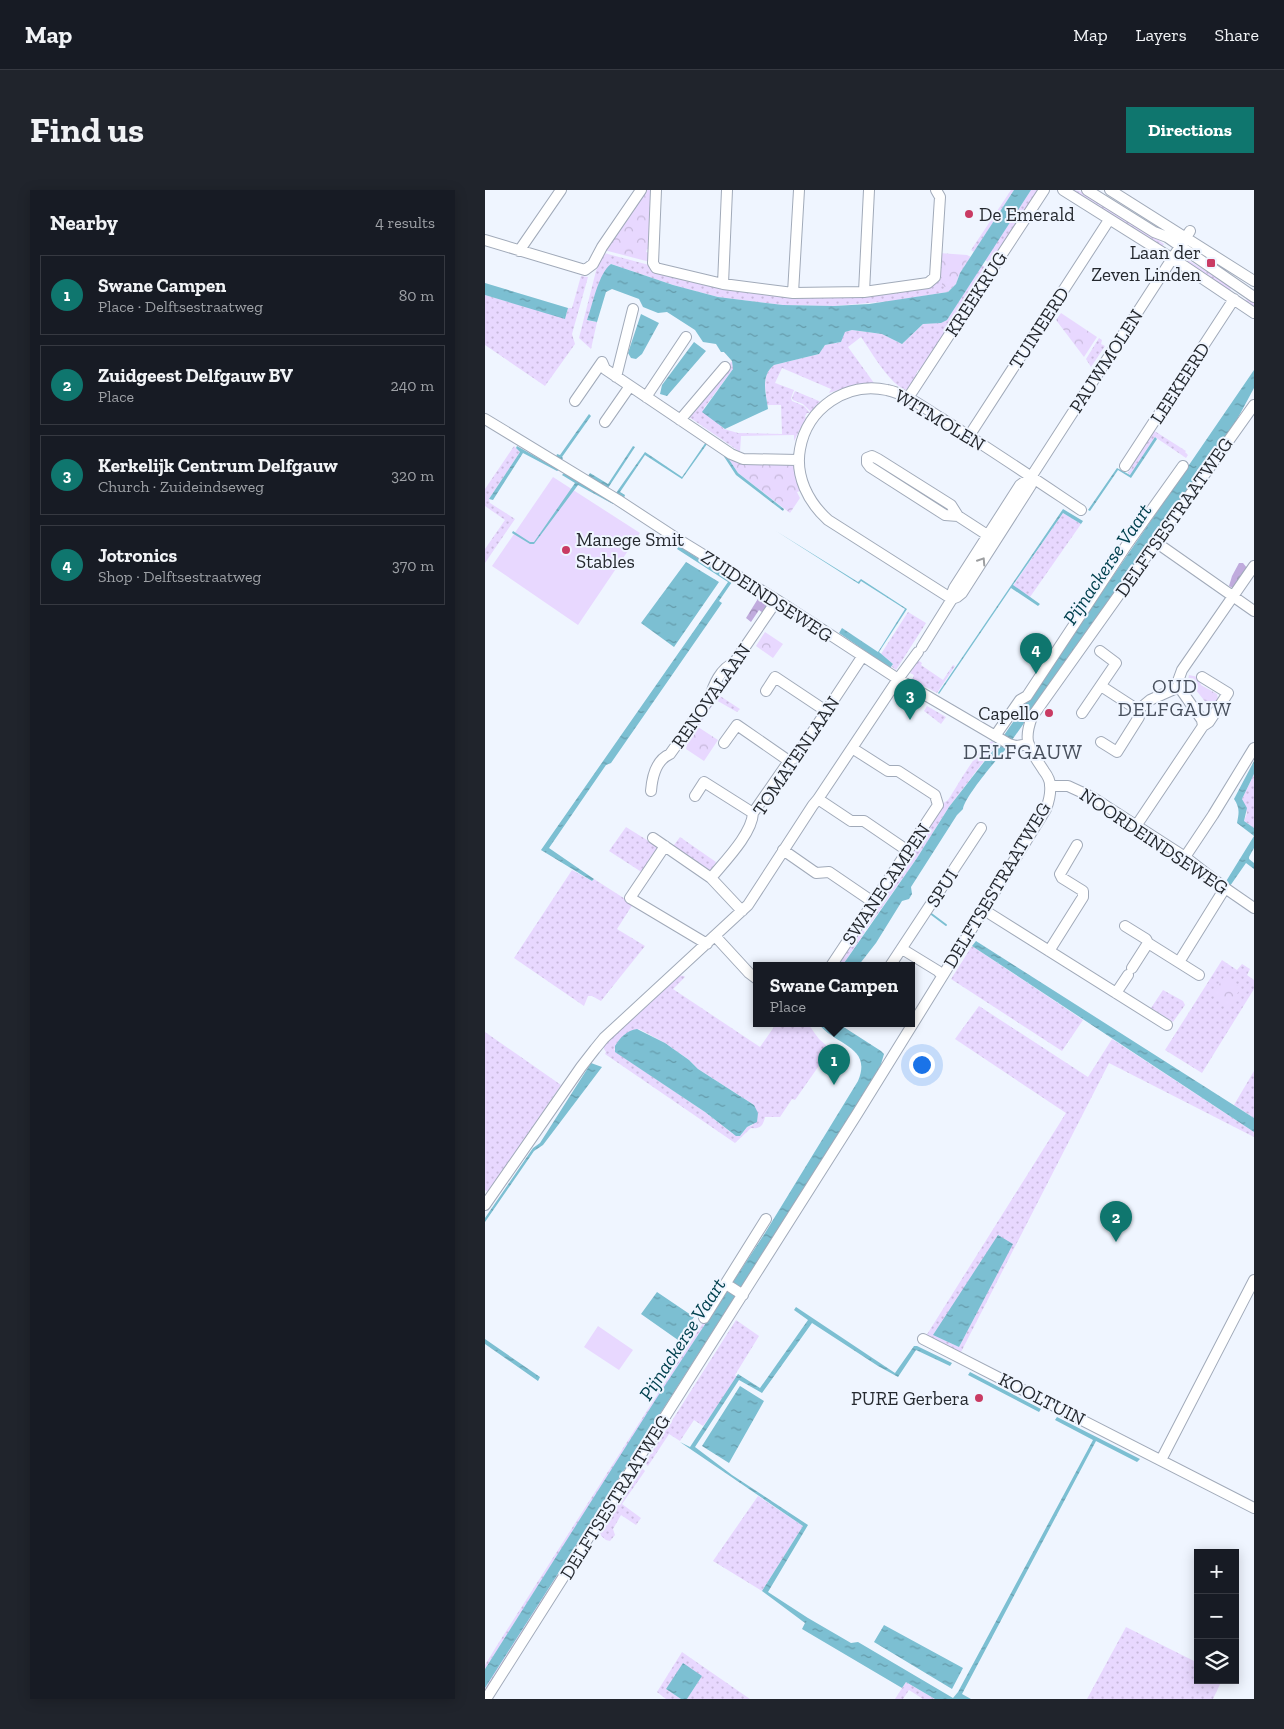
<!DOCTYPE html>
<meta charset="utf-8">
<style>
:root{--surface:#171b24;--page:#20242c;--text:#f1f3f6;--muted:#9ea1a6;--line:#363941;--accent:#0f766e}
body{margin:0;font-family:"Zilla Slab",serif;background:var(--page);color:var(--text)}
.controls{position:absolute;right:15px;bottom:15px;display:grid;overflow:hidden;border-radius:0px;box-shadow:0 2px 12px #0003}
.controls button{width:45px;height:45px;display:grid;place-items:center;padding:0;border:0;border-bottom:1px solid var(--line);background:var(--surface);color:var(--text);font:25px sans-serif}
.you{position:absolute;left:436px;top:874px;width:18px;height:18px;margin:-12px;border:4px solid #fff;border-radius:50%;background:#1a73e8;box-shadow:0 0 0 8px #1a73e833}
.badge{display:grid;place-items:center;width:32px;height:32px;border-radius:50%;background:var(--accent);color:#fff;font-size:16px;font-weight:700}
.pin{position:absolute;translate:-50% -41px;filter:drop-shadow(0 1px 2px #0008)}
.pin::after{content:'';position:absolute;top:26px;width:18px;height:15px;background:inherit;clip-path:polygon(0 0,100% 0,50% 100%)}
.popup{position:absolute;left:268px;top:772px;width:162px;height:65px;box-sizing:border-box;display:grid;place-content:center;border-radius:0px;background:var(--surface);filter:drop-shadow(0 1px 4px #0005);font-size:16px;white-space:nowrap;color:var(--muted)}
.popup b{font-size:19px;color:var(--text)}
.popup::after{content:'';position:absolute;left:50%;top:100%;margin-left:-10px;border:10px solid transparent;border-top-color:var(--surface)}
.list{margin:0;padding:0;list-style:none}
h2{display:flex;justify-content:space-between;align-items:center;height:65px;margin:0;padding:0 20px;font-size:21px}
h2 small{font-size:16px;font-weight:400;color:var(--muted)}
.list li{display:grid;grid-template-columns:32px 1fr auto;gap:15px;align-items:center;box-sizing:border-box;height:80px;margin:0 10px 10px;padding:0 10px;border:1px solid var(--line);border-radius:0px}
.list b{display:block;font-size:19px;white-space:nowrap}
.list p{margin:0;font-size:16px;white-space:nowrap;color:var(--muted)}
.list em{font-size:16px;font-style:normal;color:var(--muted)}
.icon{flex:none;width:28px;height:28px;fill:none;stroke:currentColor;stroke-width:2;stroke-linecap:round;stroke-linejoin:round}
.map{position:relative;flex:none;width:769px;height:1509px;overflow:hidden;border-radius:0px}
header{display:flex;align-items:center;gap:30px;box-sizing:border-box;height:70px;padding:0 25px;background:var(--surface);border-bottom:1px solid var(--line)}
header strong{font-size:24px}
nav{display:flex;gap:28px;margin-inline-start:auto;font-size:18px}
.intro{display:flex;align-items:center;justify-content:space-between;box-sizing:border-box;height:120px;padding:0 30px}
h1{margin:0;font-size:35px}
.button{padding:12px 22px;border-radius:0px;background:var(--accent);color:#fff;font-size:18px;font-weight:700}
main{display:flex;gap:30px;padding:0 30px}
aside{flex:1;background:var(--surface);border-radius:0px;box-shadow:0 2px 12px #0003}
.map>svg:first-child{display:block}
.grass{fill:url(#grass-dots);fill-rule:evenodd}
.forest{fill:url(#forest-crowns)}
.park{fill:url(#park-crowns)}
.pitch{fill:#e8d8ff}
.water{fill:url(#water-ripples)}
.lines{fill:none;stroke-linecap:round;stroke-linejoin:round}
.stream{stroke:#7cbfd2;stroke-width:2}
.minor-casing{stroke:#a1aab9;stroke-width:12}
.minor{stroke:#fff;stroke-width:10}
.oneway{stroke:#9d9fa1}
.poi-dot{fill:#c93b63;stroke:#eff5ff;stroke-width:2}
.labels{text-anchor:middle;dominant-baseline:central;stroke-width:4;stroke-linejoin:round;paint-order:stroke}
.poi-label{font-size:19px;fill:#25292f;stroke:#eff5ff;text-anchor:end}
.street-label{font-size:19px;fill:#25292f;stroke:#eff5ff}
.water-label{font-size:20px;font-style:italic;fill:#00404e;stroke:#eff5ff}
.neighbourhood-label{font-size:20px;letter-spacing:1px;fill:#474f5c;stroke:#eff5ff}
.quarter-label{font-size:21px;letter-spacing:1px;fill:#474f5c;stroke:#eff5ff}
</style>
<header>
<strong>Map</strong>
<nav><a>Map</a><a>Layers</a><a>Share</a></nav>
</header>
<div class="intro"><h1>Find us</h1><a class="button">Directions</a></div>
<main>
<aside>
<h2>Nearby<small>4 results</small></h2>
<ul class="list">
<li><span class="badge">1</span><div><b>Swane Campen</b><p>Place · Delftsestraatweg</p></div><em>80 m</em></li>
<li><span class="badge">2</span><div><b>Zuidgeest Delfgauw BV</b><p>Place</p></div><em>240 m</em></li>
<li><span class="badge">3</span><div><b>Kerkelijk Centrum Delfgauw</b><p>Church · Zuideindseweg</p></div><em>320 m</em></li>
<li><span class="badge">4</span><div><b>Jotronics</b><p>Shop · Delftsestraatweg</p></div><em>370 m</em></li>
</ul>
</aside>
<div class="map">
<svg width="769" height="1509" viewBox="0 0 769 1509">
<defs>
<pattern id="grass-dots" width="8" height="8" patternUnits="userSpaceOnUse" patternTransform="scale(1.25)"><rect width="8" height="8" fill="#e8d8ff"/><path d="M2 2h.1M6 6h.1" fill="none" stroke="#c7b9db" stroke-width="1.8" stroke-linecap="round"/></pattern>
<pattern id="forest-crowns" width="20" height="18" patternUnits="userSpaceOnUse" patternTransform="scale(1.25)"><rect width="20" height="18" fill="#c0abdd"/><path d="M2 6a3 3 0 1 1 6 0M12 15a3 3 0 1 1 6 0" fill="none" stroke="#9c8bb4"/></pattern>
<pattern id="park-crowns" width="20" height="18" patternUnits="userSpaceOnUse" patternTransform="scale(1.25)"><rect width="20" height="18" fill="#e8d8ff"/><path d="M2 6a3 3 0 1 1 6 0M12 15a3 3 0 1 1 6 0" fill="none" stroke="#c7b9db"/></pattern>
<pattern id="water-ripples" width="26" height="14" patternUnits="userSpaceOnUse" patternTransform="scale(1.25)"><rect width="26" height="14" fill="#7cbfd2"/><path d="M2 4q2-2 4 0t4 0M15 11q2-2 4 0t4 0" fill="none" stroke="#659bab"/></pattern>
</defs>
<rect width="100%" height="100%" fill="#eff5ff"/>
<!-- grass -->
<path class="grass" d="M 526,0 L 529,0 L 489,62 L 486,60 Z
M 546,0 L 555,0 L 507,74 L 500,70 Z
M 589,0 C 603,0 665,44 679,54 L 677,57 L 632,28 L 630,30 L 621,24 L 622,21 L 602,8 L 600,10 L 592,5 L 593,3 Z
M 119,63 L 164,75 L 165,79 L 284,103 L 436,96 L 453,92 L 454,63 L 482,65 L 486,67 L 475,83 L 471,94 L 463,102 L 407,111 L 349,116 L 298,115 L 233,107 L 188,95 L 126,74 L 102,130 L 110,132 L 112,132 L 106,159 L 94,148 L 111,81 Z
M 703,70 L 745,96 L 746,101 L 760,110 L 764,109 L 769,112 L 769,117 L 701,73 Z
M 497,75 L 500,77 L 495,84 L 499,86 L 437,182 L 433,180 L 431,184 L 434,186 L 422,200 C 406,197 386,161 376,147 L 363,157 L 389,193 L 369,195 L 344,203 L 346,199 L 297,178 L 290,193 L 309,200 L 306,208 L 307,211 L 319,216 L 325,223 L 322,223 L 320,226 L 321,228 L 309,251 L 309,245 L 256,246 L 255,262 L 204,227 L 206,221 L 247,171 L 248,179 L 219,218 L 239,239 L 253,243 L 297,244 L 296,215 L 282,215 C 281,200 276,185 289,175 L 334,164 L 340,155 L 356,152 L 359,142 L 367,140 L 397,144 L 417,154 L 438,134 L 450,133 L 462,130 Z
M 96,86 L 103,87 L 87,144 L 90,154 L 60,196 L 0,155 L 0,105 L 80,128 L 83,118 L 87,118 Z
M 614,148 L 617,150 L 616,154 L 620,156 L 606,177 L 601,169 Z
M 310,201 L 334,211 L 335,211 L 326,222 L 318,214 L 308,210 L 307,208 Z
M 668,240 L 701,261 L 700,262 L 703,265 L 701,268 L 670,247 L 645,285 L 643,283 L 647,277 L 645,275 Z
M 29,256 L 35,262 L 4,309 L 5,313 L 30,329 L 0,373 L 0,359 L 20,330 L 0,316 L 0,299 Z
M 578,323 L 596,334 L 545,407 L 528,396 Z
M 423,422 L 441,433 L 411,480 L 406,476 L 408,474 L 396,464 Z
M 433,470 L 437,473 L 436,475 L 458,490 L 468,475 L 470,476 L 452,503 L 427,490 L 429,485 L 425,483 Z
M 229,502 L 255,519 L 252,522 L 231,510 L 213,537 L 210,535 Z
M 442,516 L 461,527 L 456,534 L 439,521 Z
M 507,551 L 511,555 L 464,617 L 432,668 L 381,740 L 375,736 L 457,614 L 463,610 C 473,595 493,558 507,551 Z
M 769,584 L 769,638 L 759,631 L 762,623 L 757,609 Z
M 141,637 L 173,657 L 173,661 L 158,683 L 124,661 Z
M 195,647 L 231,672 L 224,683 L 186,659 Z
M 87,680 L 107,691 L 109,689 L 148,714 L 132,739 L 160,756 L 116,811 L 107,806 L 103,806 L 99,816 L 29,768 Z
M 374,738 L 380,742 L 357,776 L 348,776 Z
M 487,756 L 598,830 L 577,861 L 466,789 Z
M 737,770 L 752,780 L 757,774 L 765,779 L 762,785 L 769,790 L 769,799 L 717,883 L 680,860 Z
M 191,785 L 199,786 L 200,787 L 188,799 L 275,857 L 291,834 L 323,834 C 327,839 330,844 334,849 C 340,855 346,856 340,867 L 310,910 L 307,909 L 295,927 L 280,927 C 278,936 275,939 266,938 L 250,953 L 120,864 L 121,862 L 119,859 L 119,854 ZM 154,839 L 180,853 L 204,870 L 213,879 L 269,915 L 268,935 L 262,937 L 256,945 L 248,944 L 220,922 L 131,862 L 129,859 Z
M 678,800 L 698,811 L 700,815 L 688,832 L 666,818 Z
M 494,816 L 603,887 L 627,849 L 769,942 L 769,947 L 624,873 L 475,1164 L 441,1146 L 581,923 L 470,849 ZM 513,1046 L 527,1055 L 474,1157 L 449,1145 Z
M 0,842 L 76,895 L 3,1002 L 0,1000 Z
M 769,881 L 769,928 L 749,915 Z
M 241,1097 L 222,1131 L 0,1479 L 0,1475 L 11,1457 Z
M 252,1104 L 0,1503 L 0,1498 Z
M 251,1130 L 274,1146 L 250,1185 L 254,1188 L 218,1236 L 209,1230 L 195,1251 L 184,1244 L 163,1276 L 160,1273 Z
M 157,1278 L 160,1281 L 137,1314 L 156,1328 L 151,1335 L 136,1325 L 128,1339 L 130,1345 L 125,1351 L 121,1350 L 114,1344 Z
M 273,1306 L 318,1336 L 277,1401 L 228,1371 Z
M 641,1437 L 713,1473 L 713,1490 L 737,1490 L 728,1509 L 602,1509 Z
M 197,1462 L 265,1509 L 202,1509 L 217,1486 L 181,1499 L 196,1509 L 181,1509 L 172,1502 Z
M 421,1492 L 450,1509 L 438,1509 L 424,1500 L 418,1509 L 410,1509 Z"/>
<!-- forest -->
<path class="forest" d="M 754,373 L 758,373 L 762,378 L 748,398 L 744,396 L 747,386 Z
M 274,407 L 285,413 L 278,423 L 274,420 L 266,432 L 261,428 Z"/>
<!-- park -->
<path class="park" d="M 160,0 L 168,0 L 166,59 L 162,59 L 161,62 L 165,63 L 165,72 L 119,60 Z
M 457,64 L 481,66 L 483,68 C 477,78 473,90 465,98 L 457,96 Z
M 576,123 L 612,147 L 599,167 L 571,130 Z
M 241,265 L 308,273 L 315,301 L 312,302 L 315,308 L 305,323 L 253,283 Z
M 280,442 L 298,454 L 288,468 L 271,456 Z
M 704,485 L 713,487 L 716,495 L 732,504 L 733,509 L 731,513 L 726,512 L 722,514 L 703,490 Z
M 210,535 L 233,550 L 219,571 L 201,559 L 202,555 L 199,550 Z
M 739,787 L 756,798 L 744,816 L 727,805 Z"/>
<!-- pitch -->
<path class="pitch" d="M 68,287 L 155,343 L 93,435 L 7,376 Z
M 113,1136 L 148,1160 L 134,1180 L 99,1157 Z"/>
<!-- water -->
<path class="water" d="M 529,0 L 546,0 L 462,130 L 456,133 L 438,134 L 417,154 L 397,144 L 367,140 L 360,142 L 356,152 L 340,155 L 334,164 L 289,175 C 275,186 281,204 283,219 L 240,239 L 217,222 L 248,179 L 247,171 L 239,162 L 236,162 L 231,154 L 218,152 L 210,140 L 182,122 L 173,123 L 158,117 L 154,109 L 127,99 L 121,102 L 112,132 L 102,130 C 108,114 113,84 126,74 L 188,95 L 233,107 L 298,115 L 349,116 L 384,114 L 463,102 L 471,94 L 475,83 Z
M 0,93 L 83,118 L 80,129 L 0,105 Z
M 156,124 L 174,133 L 157,164 L 151,169 L 146,168 L 143,163 Z
M 209,152 L 221,161 L 182,206 L 175,204 L 177,195 Z
M 769,180 L 769,198 L 748,237 L 520,560 C 511,570 479,608 478,619 L 472,625 L 426,697 L 427,704 L 424,709 L 417,711 L 391,753 L 373,776 L 357,776 L 432,668 L 464,617 L 513,554 Z
M 104,224 L 106,226 L 77,267 L 78,268 L 77,270 L 71,267 L 72,264 L 75,265 Z
M 670,247 L 672,249 L 646,288 L 633,280 L 605,321 L 603,320 L 632,278 L 645,285 Z
M 221,252 L 241,265 L 253,283 L 299,319 L 298,321 L 251,285 L 238,265 L 222,254 L 197,289 L 160,265 L 135,302 L 140,305 L 139,308 L 131,303 L 160,262 L 197,287 Z
M 32,256 L 74,280 L 72,281 L 38,263 L 8,310 L 4,309 L 35,262 L 31,258 Z
M 148,256 L 150,257 L 123,298 L 103,286 L 105,283 L 123,294 Z
M 79,283 L 129,313 L 128,314 L 93,295 L 49,354 L 45,354 L 27,343 L 28,341 L 45,352 L 49,352 L 90,293 L 77,285 Z
M 578,319 L 598,331 L 596,334 L 578,323 L 528,395 L 555,414 L 553,416 L 526,398 L 454,504 L 453,503 Z
M 291,341 L 373,392 L 376,389 L 422,419 L 394,462 L 408,474 L 405,478 L 354,443 L 357,438 L 393,462 L 420,419 L 376,391 L 374,394 Z
M 194,356 L 245,389 L 247,392 L 234,411 L 237,413 L 126,573 L 121,575 L 64,658 L 109,689 L 107,691 L 56,660 L 243,392 L 192,359 Z
M 201,372 L 234,392 L 189,457 L 156,433 Z
M 769,571 L 769,584 L 757,609 L 762,618 L 759,631 L 769,638 L 769,658 L 764,667 L 764,669 L 769,673 L 769,679 L 761,673 L 745,696 L 740,693 L 769,646 L 752,633 C 754,623 755,618 749,609 Z
M 491,751 L 769,928 L 769,942 L 487,756 Z
M 334,834 L 354,834 L 396,861 L 399,864 L 394,881 L 0,1498 L 0,1479 L 171,1209 L 280,1043 L 373,891 C 388,856 349,855 334,834 Z
M 152,839 L 180,853 L 204,870 L 213,879 L 269,915 L 273,923 L 272,932 L 262,937 L 255,946 L 251,946 L 220,922 L 130,862 L 130,856 C 135,848 142,840 152,839 Z
M 106,873 L 117,877 L 58,955 L 49,961 L 0,1032 L 0,1028 L 48,958 L 55,953 Z
M 513,1045 L 528,1054 L 474,1157 L 448,1145 Z
M 172,1102 L 209,1127 L 193,1150 L 156,1124 Z
M 311,1117 L 410,1183 L 429,1156 L 432,1156 L 467,1173 L 465,1176 L 431,1160 L 413,1187 L 393,1176 L 327,1133 L 277,1203 L 254,1190 L 210,1257 L 247,1285 L 323,1335 L 283,1402 L 323,1428 L 366,1453 L 373,1452 L 468,1508 L 473,1502 L 608,1250 L 570,1230 L 572,1227 L 655,1269 L 652,1272 L 611,1251 L 477,1504 L 486,1509 L 450,1509 L 421,1492 L 417,1498 L 317,1439 L 320,1433 L 277,1401 L 318,1336 L 195,1252 L 205,1257 L 253,1184 L 275,1198 L 323,1130 L 309,1120 Z
M 0,1149 L 55,1187 L 53,1191 L 0,1154 Z
M 485,1182 L 556,1219 L 554,1222 L 483,1185 Z
M 255,1196 L 279,1211 L 244,1273 L 217,1256 Z
M 399,1435 L 478,1478 L 467,1499 L 389,1452 Z
M 198,1473 L 217,1486 L 202,1509 L 196,1509 L 181,1499 Z"/>
<g class="lines">
<!-- stream -->
<path class="stream" d="M 445,723 L 461,735"/>
<defs>
<path id="minor" d="M 171,0 L 168,73 L 171,78 L 238,94 L 308,103 L 379,102 L 443,93 L 450,87 L 455,7 L 451,0
M 578,0 L 699,76 L 769,123
M 602,0 L 669,42 L 682,47 L 769,107
M 625,0 L 769,91
M 0,50 L 100,80 L 108,74 L 117,57 L 156,0
M 34,61 L 76,0
M 238,94 L 242,0
M 379,102 L 384,0
M 308,103 L 314,0
M 117,172 L 120,179 L 246,264 L 258,269 L 313,270
M 131,187 L 148,119
M 161,207 L 201,147
M 423,208 L 559,0
M 90,211 L 117,172
M 0,229 L 133,310 L 191,348 L 292,410 L 413,489 L 524,554 L 531,556 L 544,554
M 195,230 L 240,177
M 120,232 L 145,196
M 484,246 L 624,30
M 640,276 L 749,109
M 473,326 L 466,315 L 393,269 L 387,266 L 382,268 L 382,273 L 385,277 L 460,325 L 473,326 L 510,350
M 672,353 L 769,421
M 467,409 L 343,330 C 323,312 310,286 315,259 C 322,218 362,191 402,200 C 422,204 442,220 459,230 C 505,259 551,290 596,320
M 467,409 L 467,403 L 469,398 L 535,295 L 546,287 L 705,41
M 437,457 L 467,409 L 472,407 L 477,403 L 541,303 L 546,295 L 546,287
M 717,487 L 743,503 L 724,532 L 718,536
M 616,496 L 653,520
M 281,501 L 290,487 L 341,521
M 597,523 L 631,473 L 615,461
M 510,546 L 535,510 L 542,506 L 643,353 L 698,276
M 616,552 L 632,562 L 654,527 L 653,520 L 665,510 L 694,497
M 239,553 L 252,535 L 304,571
M 565,596 L 583,596 L 607,607 L 700,667 L 740,698 L 769,718
M 166,601 C 167,588 171,570 185,564 L 225,508 C 228,495 236,478 249,473 L 292,410
M 210,606 L 219,592 L 268,623
M 333,609 L 366,631 L 379,631 L 423,661
M 651,636 L 718,536 L 717,530 L 694,497 L 693,491 L 697,480 L 769,376
M 168,648 L 226,688 L 257,721
M 180,656 L 145,708 L 222,754
M 298,660 L 331,683 L 344,682 L 388,712
M 700,667 L 728,625 L 769,558
M 226,688 C 239,672 267,644 268,623 L 304,571 L 311,567 L 377,467
M 499,720 L 682,835
M 640,736 L 661,749 L 663,753 L 714,785
M 230,746 L 264,783 L 272,789
M 417,759 L 453,781 L 457,786
M 564,761 L 598,707 L 598,701 L 577,688 L 575,684 L 592,655
M 694,772 L 740,698
M 346,776 L 453,615 L 450,605 L 413,581 L 403,581 L 367,558
M 405,776 L 496,638
M 647,778 L 663,753
M 631,803 L 643,785
M 0,1015 L 96,877 L 110,859 L 119,848 L 263,715 L 328,615 L 333,609 L 413,489 L 433,462
M 241,1094 L 258,1105
M 219,1128 L 281,1029
M 438,1149 L 769,1318
M 676,1270 L 769,1090
M 1,1509 L 372,924 L 561,619 C 564,611 566,603 565,595 C 565,590 562,585 559,581 C 545,559 537,553 547,527 L 769,215"/>
</defs>
<!-- minor casing -->
<use href="#minor" class="minor-casing"/>
<!-- minor -->
<use href="#minor" class="minor"/>
</g>
<!-- one-way arrows -->
<defs><path id="oneway-chevron" d="M-2-3.5L2.5 0L-2 3.5" fill="none" stroke-width="1.6" stroke-linecap="round" stroke-linejoin="round" transform="scale(1.25)"/></defs>
<use class="oneway" href="#oneway-chevron" transform="translate(497 371) rotate(-57)"/>
<!-- markers -->
<g class="poi-dot">
<circle cx="484" cy="24" r="5"/>
<rect x="721" y="68" width="10" height="10" rx="2.5"/>
<circle cx="81" cy="360" r="5"/>
<circle cx="564" cy="523" r="5"/>
<circle cx="494" cy="1208" r="5"/>
</g>
<g class="labels">
<!-- poi labels -->
<g class="poi-label">
<text x="494" y="24" text-anchor="start">De Emerald</text>
<text x="716" y="62">Laan der<tspan x="716" dy="22">Zeven Linden</tspan></text>
<text x="91" y="349" text-anchor="start">Manege Smit<tspan x="91" dy="22">Stables</tspan></text>
<text x="554" y="523">Capello</text>
<text x="484" y="1208">PURE Gerbera</text>
</g>
<!-- street labels -->
<g class="street-label">
<text transform="translate(491 104) rotate(-57)">KREEKRUG</text>
<text transform="translate(554 138) rotate(-57)">TUINEERD</text>
<text transform="translate(621 171) rotate(-57)">PAUWMOLEN</text>
<text transform="translate(695 193) rotate(-57)">LEEKEERD</text>
<text transform="translate(455 230) rotate(31)">WITMOLEN</text>
<text transform="translate(689 327) rotate(-55)">DELFTSESTRAATWEG</text>
<text transform="translate(282 406) rotate(33)">ZUIDEINDSEWEG</text>
<text transform="translate(226 506) rotate(-55)">RENOVALAAN</text>
<text transform="translate(311 566) rotate(-56)">TOMATENLAAN</text>
<text transform="translate(669 651) rotate(34)">NOORDEINDSEWEG</text>
<text transform="translate(401 694) rotate(-56)">SWANECAMPEN</text>
<text transform="translate(512 695) rotate(-59)">DELFTSESTRAATWEG</text>
<text transform="translate(457 698) rotate(-57)">SPUI</text>
<text transform="translate(557 1209) rotate(27)">KOOLTUIN</text>
<text transform="translate(130 1307) rotate(-58)">DELFTSESTRAATWEG</text>
</g>
<!-- water labels -->
<g class="water-label">
<text transform="translate(622 374) rotate(-56)">Pijnackerse Vaart</text>
<text transform="translate(197 1149) rotate(-57)">Pijnackerse Vaart</text>
</g>
<!-- neighbourhood labels -->
<g class="neighbourhood-label">
<text x="690" y="496">OUD<tspan x="690" dy="23">DELFGAUW</tspan></text>
</g>
<!-- quarter labels -->
<g class="quarter-label">
<text x="538" y="561">DELFGAUW</text>
</g>
</g>
</svg>
<div class="controls">
<button>+</button>
<button>−</button>
<button><svg class="icon" aria-label="layers" viewBox="0 0 24 24"><path d="M12 4l9 5-9 5-9-5zM3 14l9 5 9-5"/></svg></button>
</div>
<div class="you"></div>
<div class="pin badge" style="left:349px;top:895px">1</div>
<div class="popup"><b>Swane Campen</b>Place</div>
<div class="pin badge" style="left:631px;top:1052px">2</div>
<div class="pin badge" style="left:425px;top:530px">3</div>
<div class="pin badge" style="left:551px;top:484px">4</div>
</div>
</main>
